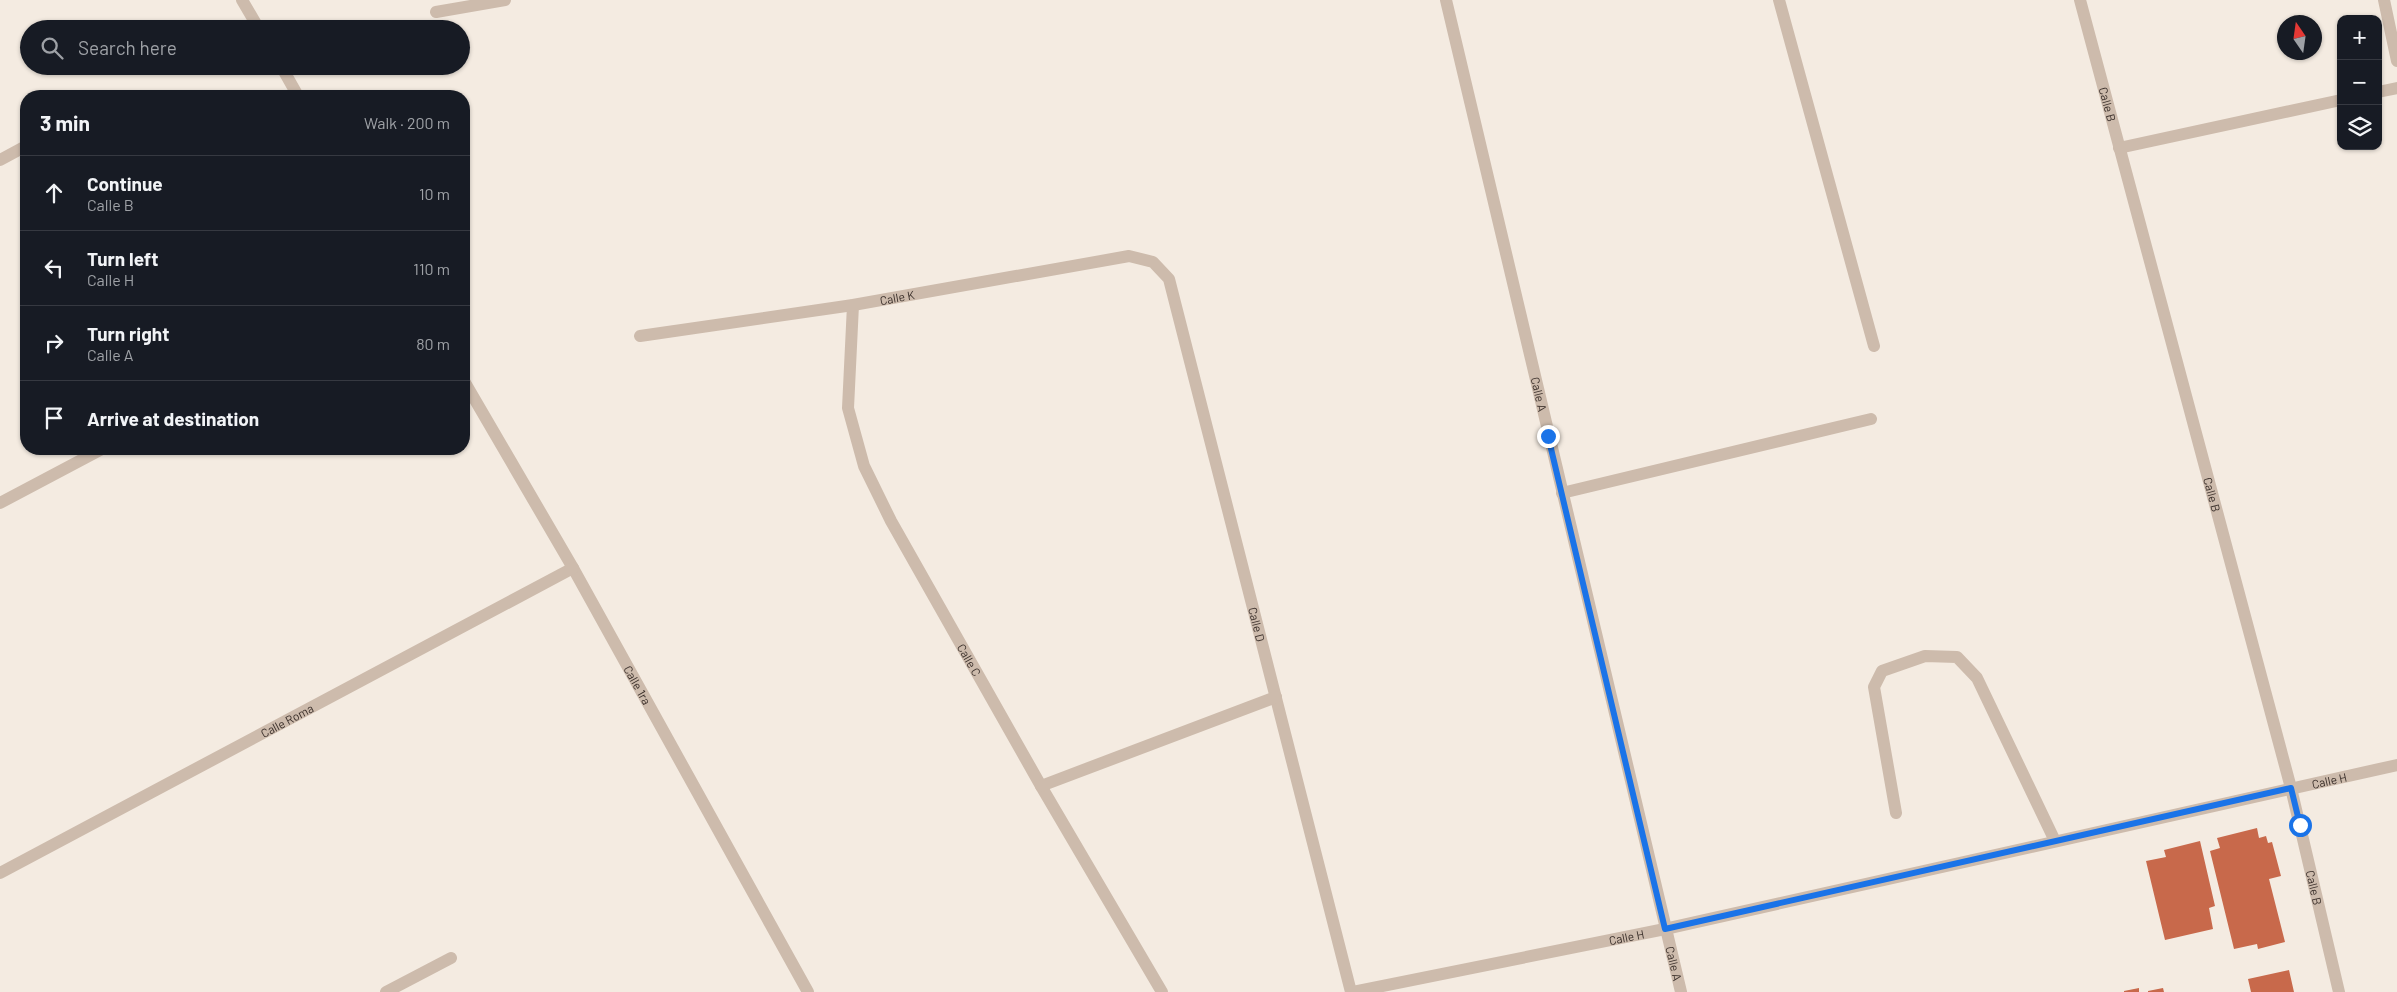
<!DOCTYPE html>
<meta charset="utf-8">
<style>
:root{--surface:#171b24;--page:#242831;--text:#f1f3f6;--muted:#9ea1a6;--line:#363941}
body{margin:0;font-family:Barlow,sans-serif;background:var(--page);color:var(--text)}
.controls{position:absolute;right:15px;top:15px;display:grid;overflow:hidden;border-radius:10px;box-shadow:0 1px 4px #0004}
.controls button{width:45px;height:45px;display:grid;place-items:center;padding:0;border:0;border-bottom:1px solid var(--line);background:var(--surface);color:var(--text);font:25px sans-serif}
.compass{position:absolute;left:2277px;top:15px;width:45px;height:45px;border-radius:50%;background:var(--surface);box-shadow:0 1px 4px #0004;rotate:347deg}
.stop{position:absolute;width:15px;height:15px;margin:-11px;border:4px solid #1a73e8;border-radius:50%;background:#fff}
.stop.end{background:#1a73e8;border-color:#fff;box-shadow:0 1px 5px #0008}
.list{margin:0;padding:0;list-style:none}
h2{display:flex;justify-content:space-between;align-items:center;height:65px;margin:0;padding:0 20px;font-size:21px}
h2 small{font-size:16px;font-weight:400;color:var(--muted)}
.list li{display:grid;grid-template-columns:32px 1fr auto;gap:15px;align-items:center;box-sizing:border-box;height:75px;padding:0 20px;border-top:1px solid var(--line)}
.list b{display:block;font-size:19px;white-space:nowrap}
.list p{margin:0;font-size:16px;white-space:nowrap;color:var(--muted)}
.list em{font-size:16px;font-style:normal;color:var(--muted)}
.icon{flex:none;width:28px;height:28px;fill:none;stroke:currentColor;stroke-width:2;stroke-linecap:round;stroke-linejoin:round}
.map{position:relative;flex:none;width:2397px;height:992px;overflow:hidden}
.search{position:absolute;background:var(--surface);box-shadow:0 1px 4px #0004;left:20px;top:20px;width:450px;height:55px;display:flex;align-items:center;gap:12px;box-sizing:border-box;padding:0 18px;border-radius:28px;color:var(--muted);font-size:19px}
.panel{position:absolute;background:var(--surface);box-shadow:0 1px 4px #0004;left:20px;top:90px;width:450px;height:365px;border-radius:20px}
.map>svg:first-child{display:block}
.building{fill:#c8694b}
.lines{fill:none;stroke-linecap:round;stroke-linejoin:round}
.minor{stroke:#cdbbac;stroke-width:12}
.route{stroke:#1a73e8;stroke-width:6}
.labels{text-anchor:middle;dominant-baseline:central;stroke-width:4;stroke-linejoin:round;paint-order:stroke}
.street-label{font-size:12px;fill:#3b302b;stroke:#fbf5ee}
</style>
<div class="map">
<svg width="2397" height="992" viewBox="0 0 2397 992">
<rect width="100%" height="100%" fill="#f4ebe1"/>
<!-- building -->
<path class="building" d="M 2257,828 L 2259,838 L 2266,836 L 2268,843 L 2272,842 L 2281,876 L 2269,879 L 2285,942 L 2258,949 L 2257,944 L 2234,949 L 2210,851 L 2220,848 L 2217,838 Z
M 2200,841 L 2215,906 L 2209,908 L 2213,929 L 2165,940 L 2146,861 L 2166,857 L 2164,850 Z
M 2289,970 L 2294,992 L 2251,992 L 2248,979 Z
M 2139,988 L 2139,992 L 2124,992 L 2124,991 Z
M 2163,988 L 2164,992 L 2148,992 L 2148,991 Z"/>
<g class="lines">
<!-- minor -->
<g class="minor">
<path d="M 242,0 L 259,29"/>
<path id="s1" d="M 1446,0 L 1681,992"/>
<path d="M 1779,0 L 1874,346"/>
<path id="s2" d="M 2080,0 L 2291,788 L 2339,992"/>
<path d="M 2384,0 L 2397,61"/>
<path d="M 436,12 L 505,0"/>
<path d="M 281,66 L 298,96"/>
<path d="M 2378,92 L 2397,88"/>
<path d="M 2119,148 L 2341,100"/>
<path d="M 0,160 L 26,146"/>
<path id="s3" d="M 853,305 L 848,408 L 864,466 L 891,521 L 1041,786 L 1162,992"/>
<path id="s4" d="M 640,336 L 853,305 L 1129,256 L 1153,262 L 1169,279 L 1351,992"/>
<path id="s5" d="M 464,381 L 573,568 L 808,992"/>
<path d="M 1562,493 L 1871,419"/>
<path d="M 0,503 L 102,449"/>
<path d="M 1041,786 L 1276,697"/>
<path d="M 1896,813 L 1874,687 L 1882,671 L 1925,656 L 1957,657 L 1977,678 L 2055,841"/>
<path id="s6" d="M 0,873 L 573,568"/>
<path d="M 386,992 L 451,958"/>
<path id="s7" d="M 1353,992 L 1665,929 L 2397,765"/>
</g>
</g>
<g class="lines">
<!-- route -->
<path class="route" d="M 1548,436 L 1665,929 L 2291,788 L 2300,825"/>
</g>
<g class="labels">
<!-- street labels -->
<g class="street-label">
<text stroke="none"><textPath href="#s2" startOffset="108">Calle B</textPath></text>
<text stroke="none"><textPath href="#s4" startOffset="260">Calle K</textPath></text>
<text stroke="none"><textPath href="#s1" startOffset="405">Calle A</textPath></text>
<text stroke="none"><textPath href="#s2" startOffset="512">Calle B</textPath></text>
<text stroke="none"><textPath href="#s4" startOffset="900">Calle D</textPath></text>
<text stroke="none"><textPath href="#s3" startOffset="384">Calle C</textPath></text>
<text stroke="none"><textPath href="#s5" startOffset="350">Calle 1ra</textPath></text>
<text stroke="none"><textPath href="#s6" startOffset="325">Calle Roma</textPath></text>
<text stroke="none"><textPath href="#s7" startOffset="999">Calle H</textPath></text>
<text stroke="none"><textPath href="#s2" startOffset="918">Calle B</textPath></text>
<text stroke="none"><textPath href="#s7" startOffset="279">Calle H</textPath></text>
<text stroke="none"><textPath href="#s1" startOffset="990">Calle A</textPath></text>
</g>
</g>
</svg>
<div class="controls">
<button>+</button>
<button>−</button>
<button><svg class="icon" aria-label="layers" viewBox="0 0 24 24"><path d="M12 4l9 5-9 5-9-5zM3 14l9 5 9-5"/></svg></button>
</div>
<svg class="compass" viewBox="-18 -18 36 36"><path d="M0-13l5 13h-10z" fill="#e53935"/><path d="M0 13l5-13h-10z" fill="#9ea1a6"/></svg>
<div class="stop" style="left:2300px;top:825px"></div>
<div class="stop end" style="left:1548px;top:436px"></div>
<div class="search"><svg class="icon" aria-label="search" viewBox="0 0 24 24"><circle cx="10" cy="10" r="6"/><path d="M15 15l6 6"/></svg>Search here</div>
<section class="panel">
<h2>3 min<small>Walk · 200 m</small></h2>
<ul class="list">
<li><svg class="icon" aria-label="ahead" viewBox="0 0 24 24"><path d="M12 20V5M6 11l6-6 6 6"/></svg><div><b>Continue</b><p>Calle B</p></div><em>10 m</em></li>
<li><svg class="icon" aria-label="left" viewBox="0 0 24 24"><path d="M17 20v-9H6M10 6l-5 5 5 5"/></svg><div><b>Turn left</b><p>Calle H</p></div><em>110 m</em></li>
<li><svg class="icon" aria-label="right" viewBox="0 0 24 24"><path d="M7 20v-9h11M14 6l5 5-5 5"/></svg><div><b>Turn right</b><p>Calle A</p></div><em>80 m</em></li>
<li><svg class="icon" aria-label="arrive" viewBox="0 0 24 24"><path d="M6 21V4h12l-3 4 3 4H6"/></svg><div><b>Arrive at destination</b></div></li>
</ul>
</section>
</div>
